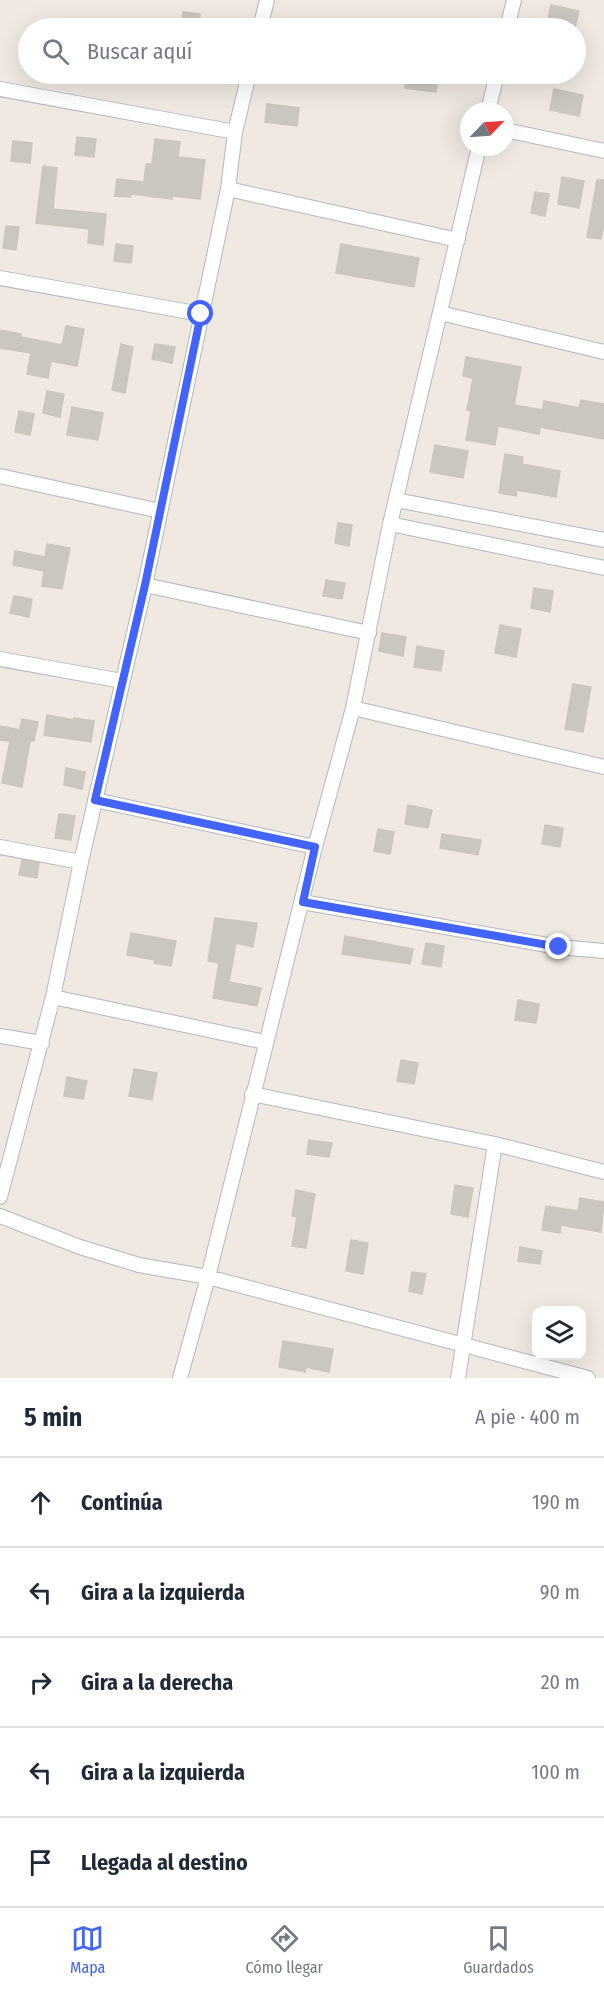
<!DOCTYPE html>
<html lang="es">
<meta charset="utf-8">
<style>
:root{--surface:#fff;--page:#f2f2f3;--text:#1f2937;--muted:#747a83;--line:#e0e1e3;--accent:#4264fb}
body{margin:0;font-family:"Fira Sans Condensed",sans-serif;background:var(--page);color:var(--text)}
.controls{position:absolute;right:18px;bottom:18px;display:grid;overflow:hidden;border-radius:12px;box-shadow:0 6px 24px #0002}
.controls button{width:54px;height:54px;display:grid;place-items:center;padding:0;border:0;border-bottom:2px solid var(--line);background:var(--surface);color:var(--text);font:30px sans-serif}
.compass{position:absolute;left:460px;top:102px;width:54px;height:54px;border-radius:50%;background:var(--surface);box-shadow:0 6px 24px #0002;rotate:65deg}
.stop{position:absolute;width:18px;height:18px;margin:-14px;border:4px solid #4264fb;border-radius:50%;background:#fff}
.stop.end{background:#4264fb;border-color:#fff;box-shadow:0 2px 6px #0008}
.list{margin:0;padding:0;list-style:none}
h2{display:flex;justify-content:space-between;align-items:center;height:78px;margin:0;padding:0 24px;font-size:26px}
h2 small{font-size:20px;font-weight:400;color:var(--muted)}
.list li{display:grid;grid-template-columns:39px 1fr auto;gap:18px;align-items:center;box-sizing:border-box;height:90px;padding:0 24px;border-top:2px solid var(--line)}
.list b{display:block;font-size:22px;white-space:nowrap}
.list em{font-size:20px;font-style:normal;color:var(--muted)}
.icon{flex:none;width:33px;height:33px;fill:none;stroke:currentColor;stroke-width:2;stroke-linecap:round;stroke-linejoin:round}
.map{position:relative;flex:none;width:604px;height:1378px;overflow:hidden}
.search{position:absolute;background:var(--surface);box-shadow:0 6px 24px #0002;left:18px;right:18px;top:18px;height:66px;display:flex;align-items:center;gap:15px;box-sizing:border-box;padding:0 21px;border-radius:33px;color:var(--muted);font-size:22px}
.sheet{height:528px;background:var(--surface)}
nav{display:flex;justify-content:space-around;align-items:center;box-sizing:border-box;height:84px;border-top:2px solid var(--line);background:var(--surface);font-size:16px;color:var(--muted)}
nav a{display:grid;justify-items:center;gap:3px}
nav .on{color:var(--accent)}
.map>svg:first-child{display:block}
.building{fill:#cbc7bf;stroke:#cbc5ba;stroke-width:1.5}
.lines{fill:none;stroke-linecap:round;stroke-linejoin:round}
.street-casing{stroke:#b4b7c1;stroke-width:16}
.street{stroke:#fff;stroke-width:14}
.route{stroke:#4264fb;stroke-width:8}
</style>
<div class="map">
<svg width="604" height="1378" viewBox="0 0 604 1378">
<rect width="100%" height="100%" fill="#efe9e1"/>
<!-- building -->
<path class="building" d="M 551,5 L 579,11 L 575,28 L 547,25 Z
M 183,12 L 200,14 L 199,27 L 182,25 Z
M 407,74 L 438,74 L 436,92 L 405,88 Z
M 554,89 L 583,95 L 579,116 L 550,110 Z
M 267,104 L 299,108 L 297,126 L 265,122 Z
M 77,137 L 96,139 L 94,157 L 75,155 Z
M 155,139 L 180,142 L 178,157 L 205,160 L 200,199 L 172,196 L 172,199 L 131,194 L 130,197 L 115,196 L 117,179 L 144,182 L 146,164 L 152,164 Z
M 13,141 L 32,143 L 30,163 L 11,161 Z
M 43,166 L 57,168 L 53,209 L 106,214 L 103,245 L 88,243 L 89,229 L 36,223 Z
M 562,177 L 584,181 L 579,208 L 558,204 Z
M 597,180 L 604,180 L 604,224 L 601,239 L 587,237 Z
M 535,192 L 549,194 L 545,216 L 531,213 Z
M 6,226 L 19,227 L 16,250 L 3,248 Z
M 116,244 L 133,246 L 131,263 L 114,261 Z
M 341,244 L 419,258 L 414,287 L 336,273 Z
M 66,326 L 84,329 L 77,366 L 51,361 L 48,378 L 27,374 L 31,353 L 0,348 L 0,330 L 21,334 L 21,337 L 62,345 Z
M 121,344 L 133,347 L 125,393 L 112,390 Z
M 155,344 L 175,347 L 172,363 L 152,359 Z
M 466,357 L 521,367 L 514,405 L 543,410 L 544,401 L 579,408 L 581,400 L 604,404 L 604,439 L 540,427 L 539,434 L 498,426 L 495,445 L 466,440 L 471,411 L 467,410 L 473,378 L 463,376 Z
M 47,391 L 64,394 L 60,417 L 43,413 Z
M 72,407 L 103,413 L 98,440 L 67,435 Z
M 19,411 L 34,414 L 30,435 L 15,432 Z
M 435,445 L 468,451 L 463,478 L 430,472 Z
M 505,454 L 523,457 L 522,464 L 560,471 L 556,497 L 517,490 L 516,496 L 499,493 Z
M 338,523 L 352,525 L 349,546 L 335,543 Z
M 47,544 L 70,548 L 62,589 L 42,586 L 44,571 L 13,565 L 15,551 L 45,557 Z
M 326,580 L 345,583 L 342,599 L 323,596 Z
M 534,588 L 553,591 L 550,612 L 531,608 Z
M 14,596 L 32,599 L 29,617 L 10,613 Z
M 500,625 L 521,629 L 516,657 L 495,653 Z
M 382,633 L 406,637 L 403,656 L 379,651 Z
M 417,646 L 444,651 L 441,671 L 414,667 Z
M 573,684 L 591,687 L 583,732 L 565,729 Z
M 47,715 L 74,720 L 74,718 L 94,721 L 91,742 L 44,735 Z
M 22,719 L 38,722 L 34,741 L 30,741 L 22,787 L 2,783 L 10,741 L 0,740 L 0,726 L 20,730 Z
M 66,768 L 85,772 L 82,789 L 64,785 Z
M 408,805 L 432,810 L 428,828 L 405,824 Z
M 59,814 L 75,816 L 71,840 L 55,838 Z
M 545,825 L 563,828 L 560,847 L 542,844 Z
M 378,829 L 394,832 L 390,854 L 374,851 Z
M 442,834 L 481,840 L 478,855 L 440,848 Z
M 22,860 L 39,863 L 37,878 L 19,875 Z
M 215,918 L 257,923 L 253,947 L 236,943 L 229,982 L 261,988 L 257,1006 L 213,998 L 219,963 L 208,961 Z
M 131,933 L 176,941 L 171,966 L 154,963 L 155,960 L 127,955 Z
M 345,936 L 413,949 L 410,964 L 342,954 Z
M 426,943 L 444,946 L 441,967 L 422,964 Z
M 518,1000 L 539,1004 L 536,1023 L 515,1020 Z
M 401,1060 L 418,1063 L 414,1084 L 397,1081 Z
M 134,1069 L 157,1073 L 152,1100 L 129,1096 Z
M 67,1077 L 87,1081 L 83,1099 L 64,1096 Z
M 309,1140 L 332,1143 L 329,1157 L 307,1154 Z
M 455,1185 L 473,1188 L 468,1217 L 451,1214 Z
M 296,1190 L 315,1194 L 306,1248 L 292,1246 L 297,1217 L 292,1216 Z
M 580,1198 L 604,1202 L 601,1232 L 561,1225 L 560,1233 L 542,1230 L 546,1206 L 578,1211 Z
M 351,1240 L 368,1243 L 363,1274 L 346,1271 Z
M 520,1247 L 542,1251 L 540,1264 L 518,1261 Z
M 412,1272 L 426,1274 L 422,1294 L 409,1291 Z
M 283,1341 L 333,1349 L 329,1372 L 306,1367 L 305,1372 L 279,1367 Z"/>
<g class="lines">
<defs>
<path id="street" d="M 260,28 L 267,0
M 507,28 L 514,0
M 0,89 L 235,132
M 488,111 L 497,74
M 505,130 L 604,151
M 228,189 L 458,240
M 0,278 L 201,314
M 440,313 L 604,352
M 0,476 L 160,511
M 396,500 L 604,540
M 390,524 L 604,568
M 145,585 L 369,633
M 0,659 L 122,681
M 353,708 L 604,767
M 95,800 L 315,847
M 0,847 L 81,862
M 302,902 L 559,947 L 604,951
M 53,997 L 265,1042
M 0,1036 L 42,1043
M 252,1094 L 495,1144 L 604,1172
M 0,1197 L 53,997 L 81,862 L 145,585 L 228,189 L 235,132 L 249,74
M 0,1216 L 80,1247 L 139,1265 L 208,1277 L 588,1378
M 180,1378 L 208,1277 L 315,847 L 353,708 L 390,524 L 479,147
M 458,1378 L 495,1144"/>
</defs>
<!-- street casing -->
<use href="#street" class="street-casing"/>
<!-- street -->
<use href="#street" class="street"/>
</g>
<g class="lines">
<!-- route -->
<path class="route" d="M 201,314 L 145,585 L 95,800 L 315,847 L 303,902 L 559,947"/>
</g>
</svg>
<div class="controls">
<button><svg class="icon" aria-label="layers" viewBox="0 0 24 24"><path d="M12 4l9 5-9 5-9-5zM3 14l9 5 9-5"/></svg></button>
</div>
<svg class="compass" viewBox="-18 -18 36 36"><path d="M0-13l5 13h-10z" fill="#e53935"/><path d="M0 13l5-13h-10z" fill="#747a83"/></svg>
<div class="stop" style="left:201px;top:314px"></div>
<div class="stop end" style="left:559px;top:947px"></div>
<div class="search"><svg class="icon" aria-label="search" viewBox="0 0 24 24"><circle cx="10" cy="10" r="6"/><path d="M15 15l6 6"/></svg>Buscar aquí</div>
</div>
<section class="sheet">
<h2>5 min<small>A pie · 400 m</small></h2>
<ul class="list">
<li><svg class="icon" aria-label="ahead" viewBox="0 0 24 24"><path d="M12 20V5M6 11l6-6 6 6"/></svg><div><b>Continúa</b></div><em>190 m</em></li>
<li><svg class="icon" aria-label="left" viewBox="0 0 24 24"><path d="M17 20v-9H6M10 6l-5 5 5 5"/></svg><div><b>Gira a la izquierda</b></div><em>90 m</em></li>
<li><svg class="icon" aria-label="right" viewBox="0 0 24 24"><path d="M7 20v-9h11M14 6l5 5-5 5"/></svg><div><b>Gira a la derecha</b></div><em>20 m</em></li>
<li><svg class="icon" aria-label="left" viewBox="0 0 24 24"><path d="M17 20v-9H6M10 6l-5 5 5 5"/></svg><div><b>Gira a la izquierda</b></div><em>100 m</em></li>
<li><svg class="icon" aria-label="arrive" viewBox="0 0 24 24"><path d="M6 21V4h12l-3 4 3 4H6"/></svg><div><b>Llegada al destino</b></div></li>
</ul>
</section>
<nav>
<a class="on"><svg class="icon" aria-label="map" viewBox="0 0 24 24"><path d="M3 6l6-2 6 2 6-2v14l-6 2-6-2-6 2zM9 4v14M15 6v14"/></svg>Mapa</a>
<a><svg class="icon" aria-label="directions" viewBox="0 0 24 24"><path d="M12 3l9 9-9 9-9-9zM9 14v-3h6M13 9l2 2-2 2"/></svg>Cómo llegar</a>
<a><svg class="icon" aria-label="saved" viewBox="0 0 24 24"><path d="M7 4h10v16l-5-4-5 4z"/></svg>Guardados</a>
</nav>
